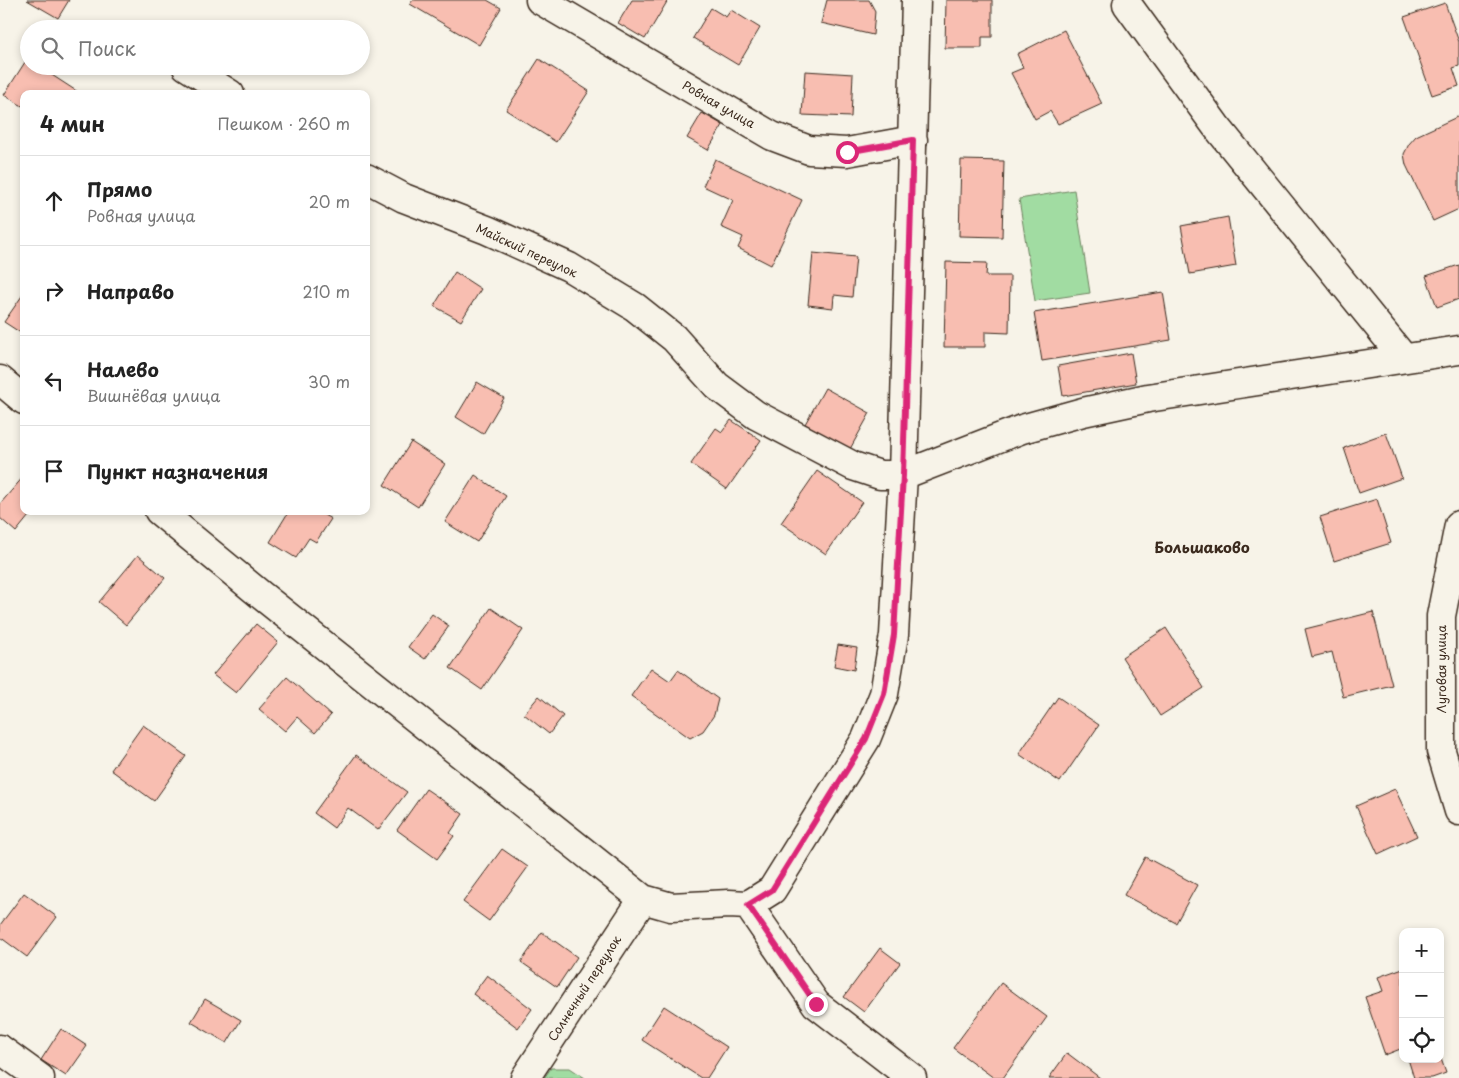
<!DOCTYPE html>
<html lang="ru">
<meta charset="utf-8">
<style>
:root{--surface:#fff;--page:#f2f2f2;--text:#222;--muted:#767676;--line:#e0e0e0}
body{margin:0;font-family:"Playpen Sans",sans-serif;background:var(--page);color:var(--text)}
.controls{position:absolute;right:15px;bottom:15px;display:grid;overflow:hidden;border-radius:10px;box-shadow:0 2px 8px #0003}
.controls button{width:45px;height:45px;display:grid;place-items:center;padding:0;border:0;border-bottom:1px solid var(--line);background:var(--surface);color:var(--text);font:25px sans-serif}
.stop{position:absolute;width:15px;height:15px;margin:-11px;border:4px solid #db2777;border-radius:50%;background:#fff}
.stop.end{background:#db2777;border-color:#fff;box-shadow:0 1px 5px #0008}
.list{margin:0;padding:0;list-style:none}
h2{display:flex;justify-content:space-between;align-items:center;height:65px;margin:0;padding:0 20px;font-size:21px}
h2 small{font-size:16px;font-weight:400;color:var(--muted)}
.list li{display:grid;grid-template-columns:32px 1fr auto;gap:15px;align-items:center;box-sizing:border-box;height:90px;padding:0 20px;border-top:1px solid var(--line)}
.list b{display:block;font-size:19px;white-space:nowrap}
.list p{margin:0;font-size:16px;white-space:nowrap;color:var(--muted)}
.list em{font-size:16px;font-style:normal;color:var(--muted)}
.icon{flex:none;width:28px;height:28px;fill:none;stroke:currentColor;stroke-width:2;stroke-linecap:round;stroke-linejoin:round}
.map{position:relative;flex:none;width:1459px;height:1078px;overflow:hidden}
.search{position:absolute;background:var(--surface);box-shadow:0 2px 8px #0003;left:20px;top:20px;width:350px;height:55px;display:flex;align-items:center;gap:12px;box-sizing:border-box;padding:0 18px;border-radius:28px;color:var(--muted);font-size:19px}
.panel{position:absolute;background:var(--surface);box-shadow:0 2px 8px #0003;left:20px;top:90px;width:350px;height:425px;border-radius:10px}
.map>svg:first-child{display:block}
.green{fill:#a1dca2;stroke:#6e8360}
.building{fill:#f8beb1;stroke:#3b2a1e}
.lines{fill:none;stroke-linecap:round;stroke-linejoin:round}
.minor-casing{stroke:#3b2a1e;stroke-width:31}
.minor{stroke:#f7f3e8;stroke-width:28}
.route{stroke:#db2777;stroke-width:6}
.labels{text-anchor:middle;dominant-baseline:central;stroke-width:5;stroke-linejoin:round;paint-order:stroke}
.street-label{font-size:12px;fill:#3b2a1e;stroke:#f7f3e8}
.quarter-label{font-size:15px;font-weight:bold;fill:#3b2a1e;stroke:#f7f3e8}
</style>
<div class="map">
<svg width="1459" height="1078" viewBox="0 0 1459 1078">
<rect width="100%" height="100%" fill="#f7f3e8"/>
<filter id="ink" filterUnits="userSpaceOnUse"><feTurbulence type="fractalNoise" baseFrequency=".02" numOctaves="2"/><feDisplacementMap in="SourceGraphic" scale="10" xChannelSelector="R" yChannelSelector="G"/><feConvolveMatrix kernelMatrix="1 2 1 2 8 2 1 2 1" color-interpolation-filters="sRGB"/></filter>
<g filter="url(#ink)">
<!-- green -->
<path class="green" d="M 1074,190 L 1090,293 L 1035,301 L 1019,199 Z
M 551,1068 L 570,1068 L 585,1078 L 544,1078 Z"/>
<!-- building -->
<path class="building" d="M 27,0 L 69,0 L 58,18 Z
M 413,0 L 487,0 L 501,8 L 479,45 L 410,4 Z
M 632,0 L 668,0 L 645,39 L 618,23 Z
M 827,0 L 869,0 L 875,11 L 873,35 L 821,23 Z
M 946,0 L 992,0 L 992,37 L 982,37 L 982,48 L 945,48 Z
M 1445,3 L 1459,42 L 1459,66 L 1453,68 L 1459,86 L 1432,95 L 1404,17 Z
M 711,8 L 726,17 L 731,10 L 760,28 L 738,65 L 693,38 Z
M 1064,30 L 1102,104 L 1058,124 L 1050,111 L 1035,119 L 1011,73 L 1023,68 L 1017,54 Z
M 27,59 L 29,60 L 29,66 L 38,66 L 81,94 L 24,94 L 24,107 L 4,95 Z
M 539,59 L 589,91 L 556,142 L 506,110 Z
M 805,71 L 853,74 L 851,117 L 802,115 Z
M 702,113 L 723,125 L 708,150 L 687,138 Z
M 1459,116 L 1459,209 L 1433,221 L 1406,165 L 1404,154 L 1409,144 L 1416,136 Z
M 715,159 L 802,200 L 771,265 L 738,248 L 743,237 L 721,227 L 733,200 L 703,186 Z
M 961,160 L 1004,161 L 1002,237 L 959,236 Z
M 1228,217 L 1236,266 L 1190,274 L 1181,226 Z
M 813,253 L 856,257 L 852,297 L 834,295 L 833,308 L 808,305 Z
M 946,262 L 987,263 L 986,276 L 1010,276 L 1009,333 L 985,332 L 985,347 L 944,347 Z
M 1459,265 L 1459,299 L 1437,307 L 1426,276 Z
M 455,272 L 481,289 L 461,321 L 434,306 Z
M 1163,292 L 1171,340 L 1042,361 L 1034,313 Z
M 24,293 L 24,335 L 4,322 Z
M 1131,353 L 1136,383 L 1063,396 L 1058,366 Z
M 477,382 L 504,398 L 483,434 L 456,417 Z
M 825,388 L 870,413 L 850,449 L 805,424 Z
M 731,420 L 761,440 L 727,489 L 691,464 L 716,428 L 722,432 Z
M 1386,433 L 1402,478 L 1359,493 L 1344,448 Z
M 411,442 L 445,464 L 418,507 L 384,485 Z
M 817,471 L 862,502 L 826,554 L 781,523 Z
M 475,475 L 506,496 L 477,542 L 445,522 Z
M 24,476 L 24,511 L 33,511 L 16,532 L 0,518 L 0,504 Z
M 1377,499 L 1391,543 L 1334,561 L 1320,517 Z
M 289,511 L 326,511 L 324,515 L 331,519 L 316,542 L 309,538 L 296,558 L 270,542 Z
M 138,555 L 165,578 L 126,625 L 99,602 Z
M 491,608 L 523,630 L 482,690 L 450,668 Z
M 1373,612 L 1392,685 L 1343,697 L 1332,652 L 1312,657 L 1305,629 Z
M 432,614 L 449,626 L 425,659 L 408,647 Z
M 256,624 L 278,642 L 236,693 L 213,675 Z
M 1166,628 L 1204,688 L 1160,716 L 1122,657 Z
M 838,645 L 857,648 L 854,670 L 834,666 Z
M 651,668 L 670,681 L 678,670 L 718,699 L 714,715 L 703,731 L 690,738 L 631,696 Z
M 287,677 L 331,715 L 315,733 L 297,717 L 285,731 L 259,709 Z
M 539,696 L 563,716 L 549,734 L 524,714 Z
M 1058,697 L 1099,725 L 1060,782 L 1019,754 Z
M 143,725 L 186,756 L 154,801 L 111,770 Z
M 356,755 L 407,792 L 378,830 L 348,808 L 334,828 L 314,813 Z
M 426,789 L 463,814 L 450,833 L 454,836 L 437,859 L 397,830 Z
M 1395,789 L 1417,836 L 1378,854 L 1356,806 Z
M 502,849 L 528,867 L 489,921 L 463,902 Z
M 1145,857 L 1197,885 L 1176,923 L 1124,895 Z
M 24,893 L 57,917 L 27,957 L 0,937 L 0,925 Z
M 542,932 L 577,957 L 557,987 L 521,962 Z
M 880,948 L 900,963 L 864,1012 L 844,997 Z
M 1403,968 L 1403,1048 L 1385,1055 L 1365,997 L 1383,991 L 1378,977 Z
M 487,975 L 532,1009 L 518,1028 L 473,994 Z
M 1001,983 L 1047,1017 L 1003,1078 L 994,1078 L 953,1048 Z
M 205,999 L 241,1020 L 227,1043 L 191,1022 Z
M 664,1006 L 727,1047 L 707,1078 L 701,1078 L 642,1040 Z
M 61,1029 L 87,1046 L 66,1076 L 41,1060 Z
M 1067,1053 L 1100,1078 L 1049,1078 Z
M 1440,1056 L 1446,1073 L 1432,1078 L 1414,1078 L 1408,1059 L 1440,1059 Z"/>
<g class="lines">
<defs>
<path id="minor" d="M 540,0 L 772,136 L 809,150 L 847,152 L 913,140
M 1127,4 L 1216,126 L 1403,357
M 186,66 L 230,94
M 366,178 L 404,198 L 487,230 L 569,267 L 635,307 L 674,338 L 717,386 L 756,415 L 853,466 L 880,475 L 903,475 L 1022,429 L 1083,412 L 1148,398 L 1459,350
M 0,380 L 24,400
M 159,511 L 261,595 L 643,899 L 671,907 L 729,904 L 748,905 L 772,890 L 866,739 L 884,694 L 894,635 L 903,475 L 916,0
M 1459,525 L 1441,616 L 1441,751 L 1459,811
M 748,905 L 816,1004 L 912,1078
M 0,1049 L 40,1078
M 525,1078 L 643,899"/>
</defs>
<!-- minor casing -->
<use href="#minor" class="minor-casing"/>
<!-- minor -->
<use href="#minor" class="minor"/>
</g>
</g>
<g class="lines" filter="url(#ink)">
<!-- route -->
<path class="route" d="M 816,1004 L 748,905 L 772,890 L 866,739 L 884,694 L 894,635 L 903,475 L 913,140 L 847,152"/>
</g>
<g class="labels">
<!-- street labels -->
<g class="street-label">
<text transform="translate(719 104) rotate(30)">Ровная улица</text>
<text transform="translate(527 250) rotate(25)">Майский переулок</text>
<text transform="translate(1441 669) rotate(-90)">Луговая улица</text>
<text transform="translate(584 988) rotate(-57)">Солнечный переулок</text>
</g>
<!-- quarter labels -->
<g class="quarter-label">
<text x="1202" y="546">Большаково</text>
</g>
</g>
</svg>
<div class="controls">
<button>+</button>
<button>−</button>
<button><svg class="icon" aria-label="locate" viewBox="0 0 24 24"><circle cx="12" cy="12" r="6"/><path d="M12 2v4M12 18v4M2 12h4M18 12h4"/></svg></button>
</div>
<div class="stop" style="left:847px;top:152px"></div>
<div class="stop end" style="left:816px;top:1004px"></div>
<div class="search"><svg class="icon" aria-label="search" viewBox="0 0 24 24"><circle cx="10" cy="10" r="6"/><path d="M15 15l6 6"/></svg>Поиск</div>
<section class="panel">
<h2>4 мин<small>Пешком · 260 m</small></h2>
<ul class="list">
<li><svg class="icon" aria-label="ahead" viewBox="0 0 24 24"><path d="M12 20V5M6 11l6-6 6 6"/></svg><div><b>Прямо</b><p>Ровная улица</p></div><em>20 m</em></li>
<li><svg class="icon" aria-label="right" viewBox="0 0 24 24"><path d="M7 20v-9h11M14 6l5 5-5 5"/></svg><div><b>Направо</b></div><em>210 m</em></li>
<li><svg class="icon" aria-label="left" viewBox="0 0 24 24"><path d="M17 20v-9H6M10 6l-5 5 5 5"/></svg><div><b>Налево</b><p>Вишнёвая улица</p></div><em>30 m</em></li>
<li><svg class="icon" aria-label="arrive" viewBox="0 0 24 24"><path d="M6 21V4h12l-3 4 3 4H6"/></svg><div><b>Пункт назначения</b></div></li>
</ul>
</section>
</div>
